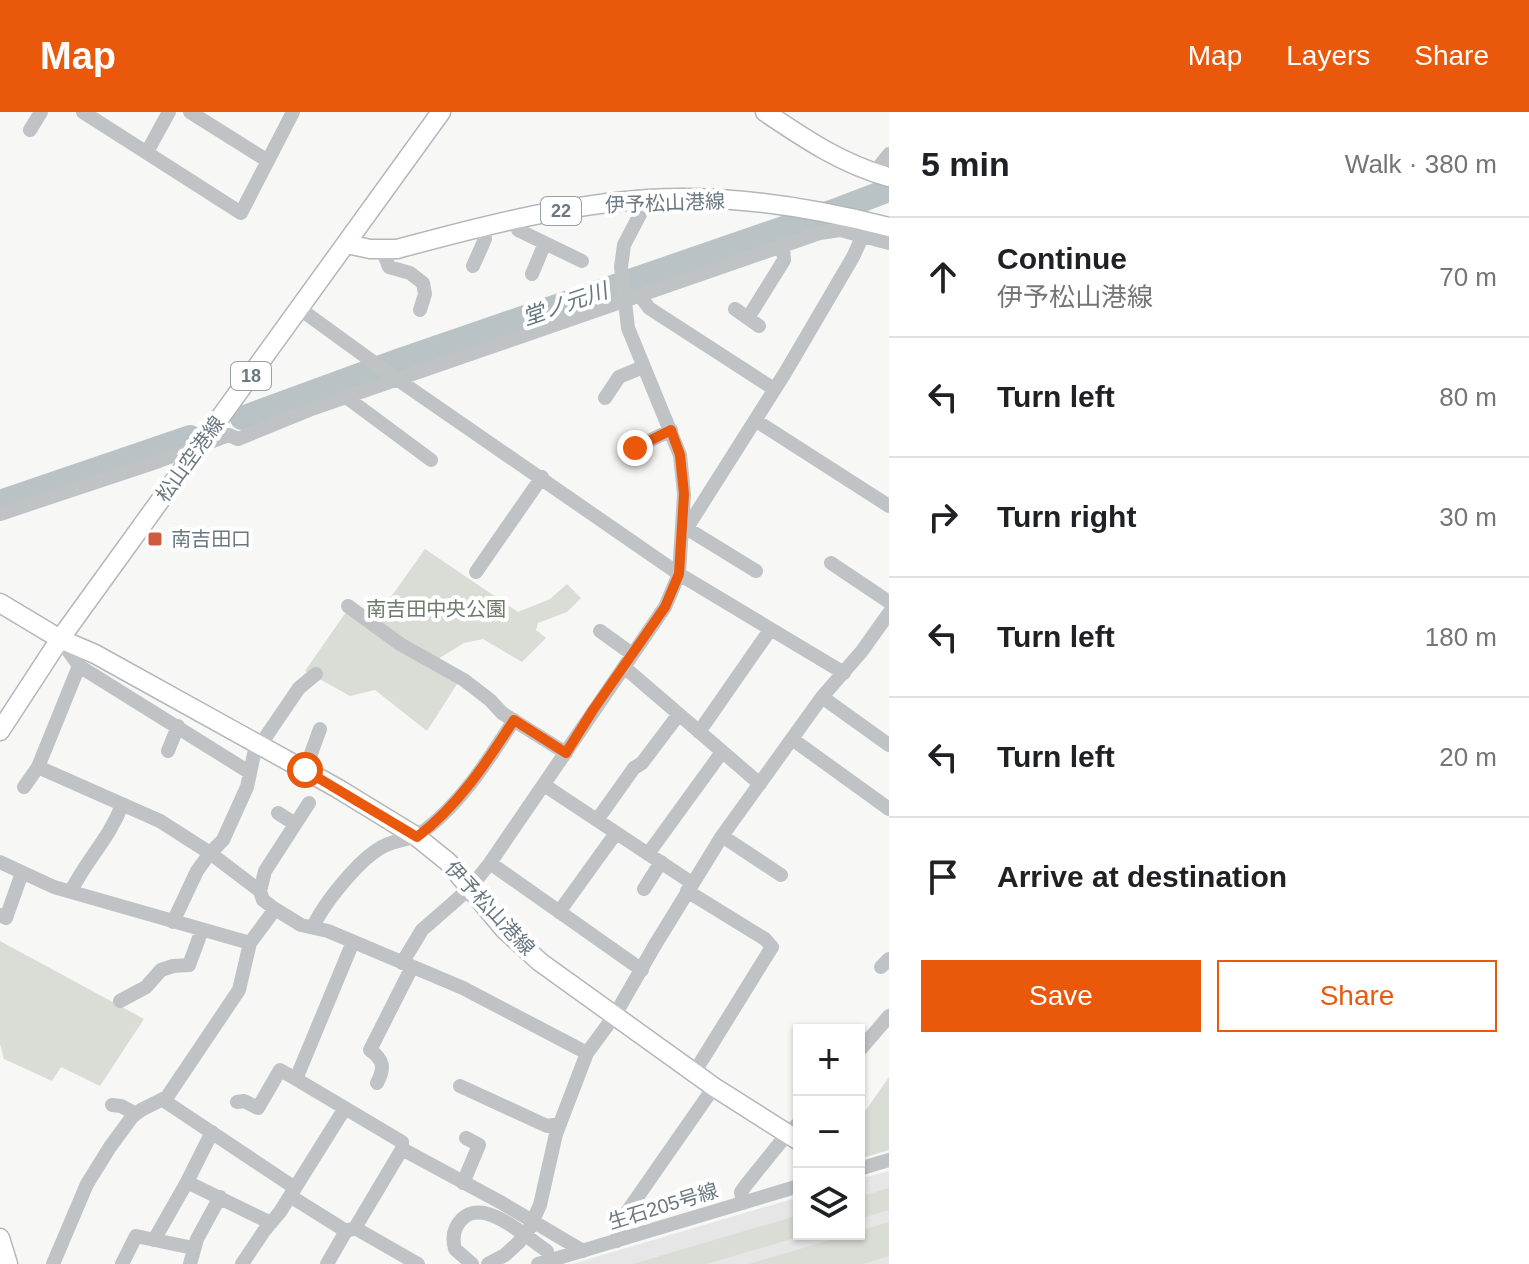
<!DOCTYPE html>
<meta charset="utf-8">
<style>
:root{--surface:#fff;--page:#f6f6f6;--text:#202124;--muted:#757577;--line:#e0e0e0;--accent:#ea580c}
body{margin:0;font-family:Helvetica,"Noto Sans JP",sans-serif;background:var(--page);color:var(--text)}
.controls{position:absolute;right:24px;bottom:24px;display:grid;overflow:hidden;border-radius:0px;box-shadow:0 2px 6px #0004}
.controls button{width:72px;height:72px;display:grid;place-items:center;padding:0;border:0;border-bottom:2px solid var(--line);background:var(--surface);color:var(--text);font:40px sans-serif}
.stop{position:absolute;width:24px;height:24px;margin:-18px;border:6px solid #ea580c;border-radius:50%;background:#fff}
.stop.end{background:#ea580c;border-color:#fff;box-shadow:0 2px 8px #0008}
.list{margin:0;padding:0;list-style:none}
h2{display:flex;justify-content:space-between;align-items:center;height:104px;margin:0;padding:0 32px;font-size:34px}
h2 small{font-size:26px;font-weight:400;color:var(--muted)}
.list li{display:grid;grid-template-columns:52px 1fr auto;gap:24px;align-items:center;box-sizing:border-box;height:120px;padding:0 32px;border-top:2px solid var(--line)}
.list b{display:block;font-size:30px;white-space:nowrap}
.list p{margin:0;font-size:26px;white-space:nowrap;color:var(--muted)}
.list em{font-size:26px;font-style:normal;color:var(--muted)}
.actions{display:flex;gap:16px;padding:24px 32px}
.actions a{flex:1;padding:18px 0;border:2px solid var(--accent);border-radius:0px;text-align:center;font-size:28px;color:var(--accent)}
.actions .main{background:var(--accent);color:#fff}
.icon{flex:none;width:44px;height:44px;fill:none;stroke:currentColor;stroke-width:2;stroke-linecap:round;stroke-linejoin:round}
.map{position:relative;flex:none;width:889px;height:1152px;overflow:hidden}
header{display:flex;align-items:center;gap:48px;box-sizing:border-box;height:112px;padding:0 40px;background:var(--accent);color:#fff}
header strong{font-size:38px}
nav{display:flex;gap:44px;margin-inline-start:auto;font-size:28px}
main{display:flex}
aside{flex:1;background:var(--surface)}
.map>svg:first-child{display:block}
.built{fill:#e5e6e5}
.green{fill:#d9ddd6}
.lines{fill:none;stroke-linecap:round;stroke-linejoin:round}
.river{stroke:#b9c3c6;stroke-width:24}
.major-casing{stroke:#b3b7ba;stroke-width:21}
.minor{stroke:#bfc3c6;stroke-width:14}
.major{stroke:#fff;stroke-width:18}
.minor-bridge{stroke:#bfc3c6;stroke-width:14}
.route{stroke:#ea580c;stroke-width:10}
.poi-dot{fill:#ce5b3e;stroke:#fff;stroke-width:3}
.labels{text-anchor:middle;dominant-baseline:central;stroke-width:8;stroke-linejoin:round;paint-order:stroke}
.shield{fill:#fff;stroke:#97a0a8;stroke-width:2}
.shield-label{font-size:18px;font-weight:bold;fill:#6a7882}
.street-label{font-size:20px;fill:#6a7882;stroke:#fff}
.poi-label{font-size:20px;fill:#6a7882;stroke:#fff;text-anchor:start}
.park-label{font-size:20px;fill:#6c7a68;stroke:#fff}
.water-label{font-size:22px;font-style:italic;fill:#66787e;stroke:#fff}
</style>
<header>
<strong>Map</strong>
<nav><a>Map</a><a>Layers</a><a>Share</a></nav>
</header>
<main>
<div class="map">
<svg width="889" height="1152" viewBox="0 0 889 1152">
<rect width="100%" height="100%" fill="#f7f7f5"/>
<!-- built -->
<path class="built" d="M 889,1059 L 889,1152 L 572,1152 L 799,1085 L 799,1122 L 859,1122 L 859,1067 Z"/>
<!-- green -->
<path class="green" d="M 425,437 L 518,500 L 550,487 L 567,472 L 581,486 L 567,500 L 538,511 L 536,518 L 546,526 L 522,550 L 483,527 L 464,531 L 430,552 L 457,572 L 427,619 L 375,578 L 350,584 L 305,559 L 346,500 L 376,506 Z
M 0,829 L 144,907 L 100,974 L 61,955 L 52,969 L 4,947 L 0,932 Z
M 889,965 L 889,1038 L 859,1047 L 859,1008 Z
M 889,1076 L 889,1098 L 859,1107 L 859,1085 Z
M 799,1103 L 799,1122 L 808,1122 L 707,1152 L 633,1152 Z
M 889,1110 L 889,1144 L 863,1152 L 749,1152 L 850,1122 L 859,1122 L 859,1119 Z"/>
<g class="lines">
<!-- river -->
<path class="river" d="M 242,306 L 400,248 L 839,97 L 889,78
M 0,390 L 190,325"/>
<defs>
<path id="major" d="M 765,0 C 805,27 842,52 889,65
M 347,132 L 370,137 L 397,137 C 478,115 563,93 648,87 C 728,82 811,95 889,115
M 0,491 L 60,527 L 95,542 L 337,676 L 417,725 L 448,750 L 504,817 L 540,850 L 714,975 L 799,1029
M 0,619 L 60,527 L 441,0
M 0,1126 L 8,1152"/>
</defs>
<!-- major casing -->
<use href="#major" class="major-casing"/>
<!-- minor -->
<path class="minor" d="M 83,0 L 241,101 L 293,0
M 190,0 L 268,49
M 30,18 L 41,0
M 147,40 L 169,0
M 874,61 L 889,42
M 516,109 L 518,118 L 582,149
M 382,137 L 389,155 L 410,161 L 423,171 L 425,182 L 420,198
M 473,154 L 485,127 L 483,116
M 532,162 L 545,131
M 641,185 L 649,196 L 774,277
M 300,197 L 391,263 L 679,462 L 844,561
M 735,197 L 759,214
M 748,206 L 784,148 L 783,135
M 346,285 L 431,348
M 605,286 L 619,265 L 643,255
M 755,308 L 889,394
M 635,336 L 671,318
M 0,402 L 159,349 L 229,323 L 238,327 L 309,298 L 820,121 L 840,118 L 889,131
M 686,416 L 756,459
M 683,422 L 785,261 L 853,145 L 862,125
M 831,451 L 889,490
M 476,460 L 542,365
M 348,494 L 400,532 L 464,568 L 490,588 L 502,601 L 566,641
M 600,519 L 632,542
M 79,554 L 249,660
M 624,555 L 760,672
M 316,562 L 299,576 L 254,642 L 247,675 L 223,728 L 210,741 L 260,779 L 263,788 L 275,797 L 301,813 L 328,819 L 463,876 L 587,941
M 822,585 L 889,633
M 699,620 L 770,518
M 792,627 L 889,697
M 168,639 L 178,614
M 38,655 L 160,709 L 210,741 L 197,759 L 173,810
M 305,658 L 320,617
M 544,673 L 692,771
M 24,675 L 38,655 L 79,554 L 60,527
M 278,701 L 295,712
M 597,708 L 634,656 L 642,651 L 679,602
M 722,724 L 781,763
M 648,742 L 722,640
M 0,750 L 54,775 L 250,831 L 275,797
M 490,751 L 642,858
M 644,777 L 661,750
M 71,779 C 87,747 109,727 122,693
M 260,779 L 265,759 L 309,691
M 687,779 L 765,827 L 772,835 L 694,961
M 559,800 L 616,721
M 0,803 L 6,806 L 22,761
M 313,815 C 324,791 361,744 386,733 C 399,727 413,728 425,718 C 462,690 489,647 514,608
M 353,830 L 296,967 L 402,1030 L 402,1037 L 502,1091 L 583,1139
M 402,851 L 422,818 L 470,776 L 490,751 L 665,495 L 679,462 L 684,382 L 680,343 L 628,216 L 621,155 L 624,133 L 648,87
M 881,855 L 889,847
M 120,889 L 146,875 L 161,858 L 173,854 L 189,853 L 202,818
M 859,939 L 889,904
M 377,971 C 385,956 384,948 370,938 L 412,855
M 460,974 L 547,1014 L 560,1012
M 163,988 L 295,1076
M 237,990 L 244,989 L 258,996 L 280,958 L 296,967
M 112,993 L 121,994 L 136,1002
M 212,1020 L 187,1070 L 271,1111
M 859,1057 L 889,1048
M 463,1071 L 479,1033 L 466,1026
M 290,1084 L 346,1119
M 743,1091 L 741,1080 L 746,1073 L 787,1022 L 799,1011
M 355,1116 L 418,1152
M 529,1117 L 540,1093 L 556,1022 L 587,941 L 615,903 L 655,833 L 722,724 L 822,585 L 862,539 L 889,501
M 346,1119 L 355,1116 L 402,1037
M 154,1128 L 187,1070
M 617,1129 L 620,1110 L 714,975
M 53,1152 L 87,1072 L 110,1035 L 132,1005 L 141,998 L 167,985 L 239,878 L 250,831
M 122,1152 L 136,1124 L 193,1136
M 190,1152 L 197,1127 L 220,1085
M 242,1152 L 264,1119 L 280,1100 L 345,996
M 327,1152 L 346,1119
M 472,1152 L 455,1137 C 452,1126 453,1116 462,1107 C 484,1085 526,1125 547,1139
M 488,1152 L 505,1143 L 519,1130
M 538,1152 L 799,1074"/>
<!-- major -->
<use href="#major" class="major"/>
<!-- minor-bridge -->
<path class="minor-bridge" d="M 519,1130 L 529,1117"/>
</g>
<g class="lines">
<!-- route -->
<path class="route" d="M 305,658 L 417,725 C 458,694 487,650 514,608 L 566,641 L 593,598 L 665,495 L 679,462 L 684,382 L 680,343 L 671,318 L 635,336"/>
</g>
<!-- markers -->
<rect class="poi-dot" x="147" y="419" width="16" height="16" rx="4"/>
<g class="labels">
<!-- shield labels -->
<g class="shield">
<rect x="541" y="85" width="40" height="28" rx="6"/>
<rect x="231" y="250" width="40" height="28" rx="6"/>
</g>
<g class="shield-label">
<text x="561" y="99">22</text>
<text x="251" y="264">18</text>
</g>
<!-- street labels -->
<g class="street-label">
<text transform="translate(665 91) rotate(-2)">伊予松山港線</text>
<text transform="translate(190 347) rotate(-54)">松山空港線</text>
<text transform="translate(490 796) rotate(47)">伊予松山港線</text>
<text transform="translate(663 1094) rotate(-17)">生石205号線</text>
</g>
<!-- poi labels -->
<g class="poi-label">
<text x="171" y="427">南吉田口</text>
</g>
<!-- park labels -->
<g class="park-label">
<text x="436" y="497">南吉田中央公園</text>
</g>
<!-- water labels -->
<g class="water-label">
<text transform="translate(565 192) rotate(-19)">堂ノ元川</text>
</g>
</g>
</svg>
<div class="controls">
<button>+</button>
<button>−</button>
<button><svg class="icon" aria-label="layers" viewBox="0 0 24 24"><path d="M12 4l9 5-9 5-9-5zM3 14l9 5 9-5"/></svg></button>
</div>
<div class="stop" style="left:305px;top:658px"></div>
<div class="stop end" style="left:635px;top:336px"></div>
</div>
<aside>
<h2>5 min<small>Walk · 380 m</small></h2>
<ul class="list">
<li><svg class="icon" aria-label="ahead" viewBox="0 0 24 24"><path d="M12 20V5M6 11l6-6 6 6"/></svg><div><b>Continue</b><p>伊予松山港線</p></div><em>70 m</em></li>
<li><svg class="icon" aria-label="left" viewBox="0 0 24 24"><path d="M17 20v-9H6M10 6l-5 5 5 5"/></svg><div><b>Turn left</b></div><em>80 m</em></li>
<li><svg class="icon" aria-label="right" viewBox="0 0 24 24"><path d="M7 20v-9h11M14 6l5 5-5 5"/></svg><div><b>Turn right</b></div><em>30 m</em></li>
<li><svg class="icon" aria-label="left" viewBox="0 0 24 24"><path d="M17 20v-9H6M10 6l-5 5 5 5"/></svg><div><b>Turn left</b></div><em>180 m</em></li>
<li><svg class="icon" aria-label="left" viewBox="0 0 24 24"><path d="M17 20v-9H6M10 6l-5 5 5 5"/></svg><div><b>Turn left</b></div><em>20 m</em></li>
<li><svg class="icon" aria-label="arrive" viewBox="0 0 24 24"><path d="M6 21V4h12l-3 4 3 4H6"/></svg><div><b>Arrive at destination</b></div></li>
</ul>
<div class="actions"><a class="main">Save</a><a>Share</a></div>
</aside>
</main>
